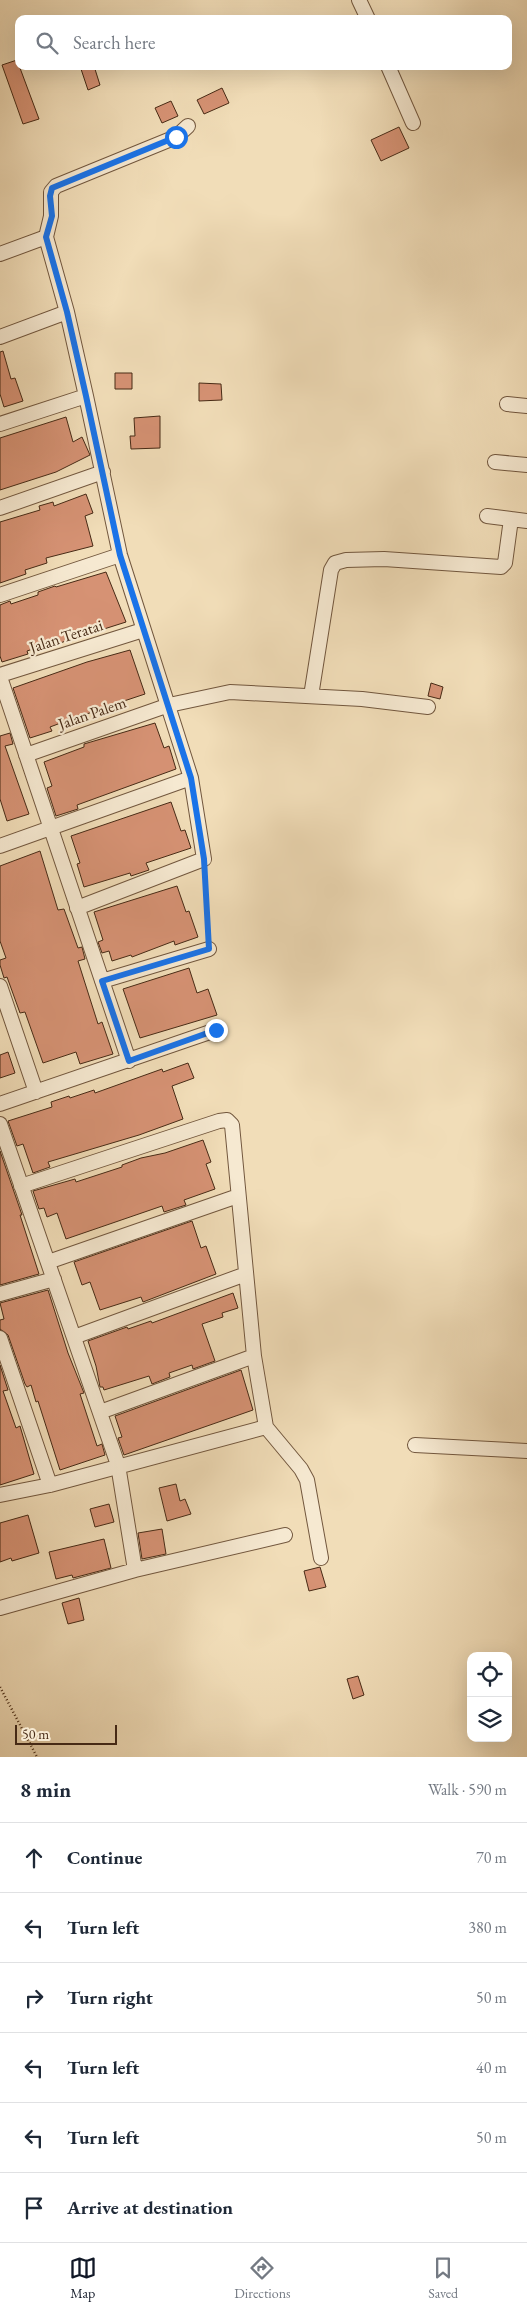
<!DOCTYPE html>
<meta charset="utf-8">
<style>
:root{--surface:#fff;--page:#f2f2f3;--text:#1f2937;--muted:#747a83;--line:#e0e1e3;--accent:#111827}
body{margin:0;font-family:"EB Garamond",serif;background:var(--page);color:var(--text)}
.controls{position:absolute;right:15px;bottom:15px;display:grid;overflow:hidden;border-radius:10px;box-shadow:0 5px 20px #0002}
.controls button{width:45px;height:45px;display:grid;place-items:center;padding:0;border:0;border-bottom:1px solid var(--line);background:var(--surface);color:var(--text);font:25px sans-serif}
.scale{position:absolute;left:15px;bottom:12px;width:102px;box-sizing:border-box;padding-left:5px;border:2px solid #472a15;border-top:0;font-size:14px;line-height:18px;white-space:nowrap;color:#472a15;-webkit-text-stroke:4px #f6e9d1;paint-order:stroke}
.stop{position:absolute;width:15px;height:15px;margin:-11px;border:4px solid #1a73e8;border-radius:50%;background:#fff}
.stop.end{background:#1a73e8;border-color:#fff;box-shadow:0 1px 5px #0008}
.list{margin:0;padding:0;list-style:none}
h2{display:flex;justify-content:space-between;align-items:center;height:65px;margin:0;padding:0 20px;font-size:21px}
h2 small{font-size:16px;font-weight:400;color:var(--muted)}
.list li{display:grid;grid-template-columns:32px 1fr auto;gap:15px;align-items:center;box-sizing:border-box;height:70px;padding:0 20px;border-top:1px solid var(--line)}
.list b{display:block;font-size:19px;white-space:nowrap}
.list em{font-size:16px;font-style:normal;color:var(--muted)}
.icon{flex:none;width:28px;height:28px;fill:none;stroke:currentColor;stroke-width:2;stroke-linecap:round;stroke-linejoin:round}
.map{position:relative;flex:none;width:527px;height:1757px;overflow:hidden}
.search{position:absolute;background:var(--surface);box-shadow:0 5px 20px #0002;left:15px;right:15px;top:15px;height:55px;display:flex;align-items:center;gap:12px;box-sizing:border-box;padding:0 18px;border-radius:10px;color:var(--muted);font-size:19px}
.sheet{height:485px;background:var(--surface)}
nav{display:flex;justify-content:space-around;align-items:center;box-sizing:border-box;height:70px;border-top:1px solid var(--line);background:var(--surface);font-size:14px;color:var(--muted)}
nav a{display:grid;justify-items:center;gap:2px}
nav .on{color:var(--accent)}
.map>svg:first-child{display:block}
.building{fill:#d69274;stroke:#472a15}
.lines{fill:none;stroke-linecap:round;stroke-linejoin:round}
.street-casing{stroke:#72573e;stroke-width:16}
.path{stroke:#472a15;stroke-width:2.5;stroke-dasharray:1 2.5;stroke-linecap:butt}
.street{stroke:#f6e9d1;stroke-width:14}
.route{stroke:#1a73e8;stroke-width:6}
.labels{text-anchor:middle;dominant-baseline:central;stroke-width:4.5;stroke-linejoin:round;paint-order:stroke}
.street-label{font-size:16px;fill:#472a15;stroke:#f6e9d1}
</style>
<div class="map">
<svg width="527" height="1757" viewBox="0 0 527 1757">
<rect width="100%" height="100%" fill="#f1ddb8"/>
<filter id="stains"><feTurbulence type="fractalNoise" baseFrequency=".004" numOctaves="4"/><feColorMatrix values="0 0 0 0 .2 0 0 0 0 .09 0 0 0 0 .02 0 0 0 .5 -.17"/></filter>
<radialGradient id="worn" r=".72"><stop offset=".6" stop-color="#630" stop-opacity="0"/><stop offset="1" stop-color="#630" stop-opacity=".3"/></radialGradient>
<!-- building -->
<path class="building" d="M 17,60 L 39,119 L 23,124 L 2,65 Z
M 80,66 L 94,66 L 100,85 L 88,90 Z
M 222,88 L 229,103 L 204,114 L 197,100 Z
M 171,101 L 178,116 L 162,123 L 155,108 Z
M 399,127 L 409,148 L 381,161 L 371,140 Z
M 3,351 L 11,379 L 15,378 L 23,401 L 4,407 L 0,394 L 0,352 Z
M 115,373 L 132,373 L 132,389 L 115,389 Z
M 199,383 L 221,384 L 222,400 L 199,401 Z
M 160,416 L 160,448 L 131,449 L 130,436 L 135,436 L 134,418 Z
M 66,417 L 73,442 L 82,437 L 90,455 L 56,472 L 0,490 L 0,438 Z
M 86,494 L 93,513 L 85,516 L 93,546 L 46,558 L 47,563 L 25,570 L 26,574 L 0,583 L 0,522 L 40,510 L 39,506 L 53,502 L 54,506 Z
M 106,572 L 126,622 L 104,629 L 103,627 L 55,645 L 54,642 L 27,651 L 28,654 L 2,662 L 0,656 L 0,605 L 10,601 L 11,604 L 38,595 L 38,592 L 55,586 L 56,587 Z
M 130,650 L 145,694 L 124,701 L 125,705 L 103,713 L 102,709 L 74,718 L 50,727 L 52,731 L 30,738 L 13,688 L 87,662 Z
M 431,683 L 443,687 L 440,699 L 428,696 Z
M 155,723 L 164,748 L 169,746 L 176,769 L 77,805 L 78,809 L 56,816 L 47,788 L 52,786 L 44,762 L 84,747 L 84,744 Z
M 10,733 L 13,744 L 5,746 L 29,814 L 7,821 L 0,799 L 0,736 Z
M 171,802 L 181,831 L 185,830 L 191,848 L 146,863 L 149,870 L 131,876 L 130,873 L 84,887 L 77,864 L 80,863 L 71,836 Z
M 40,851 L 58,910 L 64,909 L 78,948 L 82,947 L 85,959 L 78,961 L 98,1024 L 102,1022 L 113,1054 L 80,1064 L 76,1052 L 43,1063 L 25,1012 L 20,1013 L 7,977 L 4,978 L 0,965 L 0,960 L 6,958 L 0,941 L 0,866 Z
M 177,886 L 186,912 L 189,911 L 198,937 L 175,945 L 174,941 L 132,957 L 131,955 L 112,961 L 109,951 L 102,953 L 98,942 L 103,940 L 94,912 Z
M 189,968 L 197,993 L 208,989 L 217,1015 L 140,1038 L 123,989 Z
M 8,1052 L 15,1073 L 0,1078 L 0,1055 Z
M 188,1063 L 194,1078 L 172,1086 L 183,1119 L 139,1135 L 48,1162 L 50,1167 L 33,1173 L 23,1144 L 17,1146 L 8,1121 L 52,1107 L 51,1102 L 69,1096 L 70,1098 L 94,1090 L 95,1093 L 162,1069 L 163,1072 Z
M 203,1140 L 211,1162 L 206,1164 L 215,1189 L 184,1200 L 186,1205 L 164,1212 L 162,1206 L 66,1239 L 57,1213 L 47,1217 L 44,1208 L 39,1209 L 33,1191 L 75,1179 L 76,1182 L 122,1167 L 122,1165 L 141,1158 L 165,1153 Z
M 0,1151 L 22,1215 L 20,1215 L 39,1274 L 0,1285 Z
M 192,1221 L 201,1248 L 206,1246 L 216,1274 L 143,1302 L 141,1297 L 100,1310 L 90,1282 L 82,1285 L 74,1262 Z
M 48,1290 L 68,1353 L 84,1393 L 80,1394 L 97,1446 L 102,1444 L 105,1455 L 60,1470 L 38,1401 L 36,1402 L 31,1385 L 27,1387 L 25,1384 L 8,1335 L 0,1329 L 0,1320 L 4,1319 L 0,1303 Z
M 233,1293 L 238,1308 L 222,1313 L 223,1317 L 202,1324 L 215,1361 L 193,1369 L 192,1365 L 169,1373 L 170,1377 L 152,1384 L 149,1376 L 104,1390 L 103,1387 L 100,1387 L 96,1366 L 88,1341 L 127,1327 L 128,1329 L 151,1321 L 152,1323 Z
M 0,1365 L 8,1390 L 3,1391 L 16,1428 L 20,1426 L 34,1474 L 0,1485 Z
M 241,1370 L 253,1410 L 124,1455 L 118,1438 L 122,1437 L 115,1416 Z
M 176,1484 L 180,1501 L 185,1499 L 191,1514 L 167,1521 L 159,1488 Z
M 109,1504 L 114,1522 L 95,1527 L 90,1509 Z
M 28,1515 L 39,1553 L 12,1561 L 11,1558 L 0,1562 L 0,1523 Z
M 162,1529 L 166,1554 L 142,1559 L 138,1533 Z
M 104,1539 L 111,1568 L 73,1578 L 72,1575 L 56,1579 L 49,1552 Z
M 320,1567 L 326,1587 L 309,1591 L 304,1571 Z
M 79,1598 L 84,1620 L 68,1624 L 62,1603 Z
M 358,1676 L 364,1695 L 353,1699 L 347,1679 Z"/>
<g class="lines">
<defs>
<path id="street" d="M 359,0 L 368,19
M 388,66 L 413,123
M 0,254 L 46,237
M 0,337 L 67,312
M 507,404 L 527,406
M 0,424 L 86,396
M 495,462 L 527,465
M 0,508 L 103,472
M 487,516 L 527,521
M 0,595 L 120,555
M 0,675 L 143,630
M 0,677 L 129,1061
M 311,696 L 331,570 L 335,563 L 346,560 L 384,559 L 501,567 L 505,563 L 511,519
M 26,755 L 169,705 L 230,692 L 362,699 L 428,707
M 0,846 L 191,778
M 77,908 L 204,859 L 191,778 L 120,555 L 86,396 L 67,312 L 46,237 L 51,216 L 51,192 L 56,186 L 176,137 L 188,126
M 102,981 L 209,949
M 0,986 L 36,1092
M 0,1104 L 216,1030
M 0,1124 L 118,1465 L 135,1570
M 48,1262 L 238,1196
M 0,1294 L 54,1279
M 74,1337 L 246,1274
M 0,1338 L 50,1485
M 100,1412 L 254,1356
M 266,1427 L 301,1469 L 307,1480 L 321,1558
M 415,1445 L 527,1451
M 0,1495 L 50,1485 L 266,1427 L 254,1356 L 232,1125 L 227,1120 L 219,1121 L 21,1186
M 0,1608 L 135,1570 L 285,1535"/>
</defs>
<!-- street casing -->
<use href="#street" class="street-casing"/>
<!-- path -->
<path class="path" d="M 204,873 L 208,935
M 0,1687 L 37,1757"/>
<!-- street -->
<use href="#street" class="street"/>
</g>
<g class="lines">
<!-- route -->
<path class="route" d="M 176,137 L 52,188 L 50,196 L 52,216 L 46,237 L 67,312 L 86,396 L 120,555 L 191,778 L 204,859 L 209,949 L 102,981 L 129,1061 L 216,1030"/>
</g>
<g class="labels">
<!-- street labels -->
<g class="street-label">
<text transform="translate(66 636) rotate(-18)">Jalan Teratai</text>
<text transform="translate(92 713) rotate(-19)">Jalan Palem</text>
</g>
</g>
<rect width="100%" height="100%" filter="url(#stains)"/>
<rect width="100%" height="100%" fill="url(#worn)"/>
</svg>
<div class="controls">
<button><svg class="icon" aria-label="locate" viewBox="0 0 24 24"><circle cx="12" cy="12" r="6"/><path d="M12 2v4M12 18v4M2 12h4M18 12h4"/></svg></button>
<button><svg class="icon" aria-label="layers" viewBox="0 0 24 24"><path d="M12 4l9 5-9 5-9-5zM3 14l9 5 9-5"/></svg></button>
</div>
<div class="scale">50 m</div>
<div class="stop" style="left:176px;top:137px"></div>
<div class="stop end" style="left:216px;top:1030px"></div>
<div class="search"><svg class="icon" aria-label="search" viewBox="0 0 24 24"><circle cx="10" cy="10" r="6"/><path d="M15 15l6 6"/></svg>Search here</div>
</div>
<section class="sheet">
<h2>8 min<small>Walk · 590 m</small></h2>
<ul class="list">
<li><svg class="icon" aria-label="ahead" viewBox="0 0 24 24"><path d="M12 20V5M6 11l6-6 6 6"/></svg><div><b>Continue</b></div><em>70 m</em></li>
<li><svg class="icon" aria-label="left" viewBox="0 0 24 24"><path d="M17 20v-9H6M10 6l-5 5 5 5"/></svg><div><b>Turn left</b></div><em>380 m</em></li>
<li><svg class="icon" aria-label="right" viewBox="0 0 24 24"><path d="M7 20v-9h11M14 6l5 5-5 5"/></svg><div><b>Turn right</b></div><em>50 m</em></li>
<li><svg class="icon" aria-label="left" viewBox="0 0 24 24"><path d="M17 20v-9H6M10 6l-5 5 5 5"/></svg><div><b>Turn left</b></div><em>40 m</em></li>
<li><svg class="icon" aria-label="left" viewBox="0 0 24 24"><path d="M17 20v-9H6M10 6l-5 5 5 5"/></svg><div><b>Turn left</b></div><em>50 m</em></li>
<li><svg class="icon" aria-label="arrive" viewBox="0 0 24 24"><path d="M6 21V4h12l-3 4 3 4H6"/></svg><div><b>Arrive at destination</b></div></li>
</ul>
</section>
<nav>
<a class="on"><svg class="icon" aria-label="map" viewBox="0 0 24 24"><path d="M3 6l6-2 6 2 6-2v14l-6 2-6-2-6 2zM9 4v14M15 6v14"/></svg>Map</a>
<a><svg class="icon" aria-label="directions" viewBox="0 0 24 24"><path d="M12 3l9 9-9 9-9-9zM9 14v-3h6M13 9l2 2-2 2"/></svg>Directions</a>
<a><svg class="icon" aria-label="saved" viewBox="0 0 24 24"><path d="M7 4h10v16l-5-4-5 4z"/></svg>Saved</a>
</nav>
